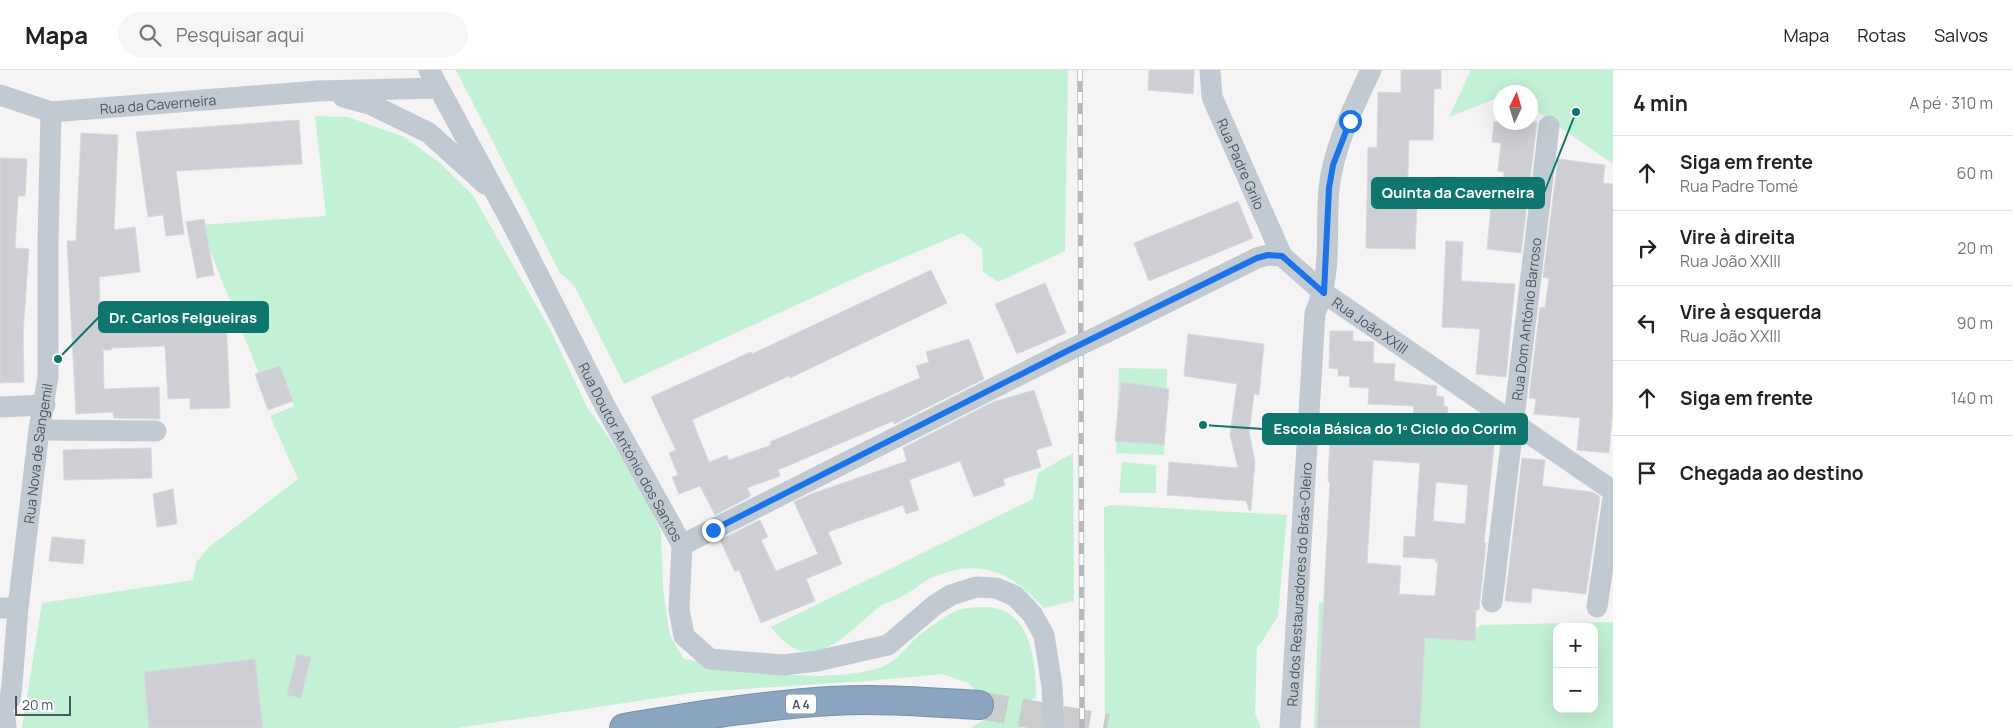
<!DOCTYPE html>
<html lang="pt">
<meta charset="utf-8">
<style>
:root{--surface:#fff;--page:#f6f6f6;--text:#222;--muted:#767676;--line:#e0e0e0}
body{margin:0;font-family:Manrope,sans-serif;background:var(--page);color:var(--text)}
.controls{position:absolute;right:15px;bottom:15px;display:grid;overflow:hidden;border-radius:10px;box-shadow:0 5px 20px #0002}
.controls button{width:45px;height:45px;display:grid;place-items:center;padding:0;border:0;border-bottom:1px solid var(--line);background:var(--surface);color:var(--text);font:25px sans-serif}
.compass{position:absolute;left:1493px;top:15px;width:45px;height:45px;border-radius:50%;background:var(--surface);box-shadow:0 5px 20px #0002;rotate:4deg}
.scale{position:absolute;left:15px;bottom:12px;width:56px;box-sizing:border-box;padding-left:5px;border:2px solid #4a5661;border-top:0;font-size:14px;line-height:18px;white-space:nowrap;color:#4a5661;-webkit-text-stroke:4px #fff;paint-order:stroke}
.stop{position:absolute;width:15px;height:15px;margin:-11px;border:4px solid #1a73e8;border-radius:50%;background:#fff}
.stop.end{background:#1a73e8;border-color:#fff;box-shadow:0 1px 5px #0008}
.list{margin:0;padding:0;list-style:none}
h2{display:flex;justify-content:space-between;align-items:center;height:65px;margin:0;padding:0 20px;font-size:21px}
h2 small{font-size:16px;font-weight:400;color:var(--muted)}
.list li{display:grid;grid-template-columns:32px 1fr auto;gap:15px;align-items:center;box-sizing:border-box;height:75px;padding:0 20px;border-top:1px solid var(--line)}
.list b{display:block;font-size:19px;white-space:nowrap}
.list p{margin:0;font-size:16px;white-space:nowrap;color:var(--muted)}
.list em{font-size:16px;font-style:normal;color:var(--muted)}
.icon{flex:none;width:28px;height:28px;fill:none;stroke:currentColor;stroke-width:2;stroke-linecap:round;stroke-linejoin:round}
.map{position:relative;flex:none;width:1613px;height:658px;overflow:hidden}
header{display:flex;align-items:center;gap:30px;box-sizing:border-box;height:70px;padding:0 25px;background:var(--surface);border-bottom:1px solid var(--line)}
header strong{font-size:24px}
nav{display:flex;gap:28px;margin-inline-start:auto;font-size:18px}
.search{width:350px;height:45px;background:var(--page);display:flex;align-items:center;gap:12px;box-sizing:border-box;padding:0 18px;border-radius:28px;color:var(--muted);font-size:19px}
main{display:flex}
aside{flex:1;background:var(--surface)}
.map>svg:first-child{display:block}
.green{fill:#c3f1d5;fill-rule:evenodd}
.building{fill:#cdcfd5;stroke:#d7d9de;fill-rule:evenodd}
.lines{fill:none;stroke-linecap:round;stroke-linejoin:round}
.highway-tunnel{stroke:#caccce;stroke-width:28;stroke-dasharray:28 14;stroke-linecap:butt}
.highway-casing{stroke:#7690ad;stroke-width:30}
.minor{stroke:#c1cad2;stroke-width:21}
.highway{stroke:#8ba5c1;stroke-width:28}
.rail-casing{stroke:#b5b8bd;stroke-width:5.5}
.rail{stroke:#fff;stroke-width:4;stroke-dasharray:11;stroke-linecap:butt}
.minor-bridge{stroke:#c1cad2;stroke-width:21}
.route{stroke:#1a73e8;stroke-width:6}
.labels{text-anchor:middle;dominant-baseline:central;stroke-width:4;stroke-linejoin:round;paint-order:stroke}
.shield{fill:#fff;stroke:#808990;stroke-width:1}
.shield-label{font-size:12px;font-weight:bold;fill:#4a5661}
.street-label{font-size:14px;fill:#4a5661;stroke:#fff}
.leader{fill:none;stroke:#0f766e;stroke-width:2}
.callout-dot{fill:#0f766e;stroke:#fff;stroke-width:2}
.callout{fill:#0f766e;stroke:#0f766e;stroke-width:2}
.callout-label{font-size:15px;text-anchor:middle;font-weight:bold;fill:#fff}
</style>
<header>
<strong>Mapa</strong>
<div class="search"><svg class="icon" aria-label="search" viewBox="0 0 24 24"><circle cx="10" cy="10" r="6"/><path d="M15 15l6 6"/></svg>Pesquisar aqui</div>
<nav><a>Mapa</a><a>Rotas</a><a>Salvos</a></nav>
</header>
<main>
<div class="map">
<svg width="1613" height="658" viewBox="0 0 1613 658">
<rect width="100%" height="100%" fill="#f5f3f3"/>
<!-- green -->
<path class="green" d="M 456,0 L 1068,0 L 1065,181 L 998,212 L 983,202 L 982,179 L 962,163 L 862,205 L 624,314 L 574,215 L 560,203 Z
M 1471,0 L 1613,0 L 1613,94 L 1531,37 L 1530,22 L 1500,22 L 1500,27 L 1449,47 Z
M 315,46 L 348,47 L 404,67 L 440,93 L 472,124 L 551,261 L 587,337 L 636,407 L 652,441 L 661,462 L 663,519 L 670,566 L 684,589 C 746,600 809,614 872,600 C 900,594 905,574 926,560 C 936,553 948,544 958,540 C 967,537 980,537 989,537 C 1032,541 1036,593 1036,628 L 1022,634 L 1023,658 L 971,658 L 985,649 L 988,634 L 968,613 L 942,604 L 868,611 L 698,622 L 457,658 L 22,658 L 42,533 L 193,510 L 196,493 L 208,478 L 298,409 L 270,346 L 294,336 L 280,296 L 259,304 L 200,155 L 326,146 Z
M 1119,298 L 1167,299 L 1164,385 L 1116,383 Z
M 1073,383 L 1074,531 L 1044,538 C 1010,500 977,487 929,509 C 920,514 912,521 903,526 C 896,530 886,532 879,537 C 844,565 811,611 771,557 L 1033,429 L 1038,403 Z
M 1122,392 L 1156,395 L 1156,423 L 1119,423 Z
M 1111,435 L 1287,445 L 1278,546 L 1261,573 L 1257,576 L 1255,643 L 1261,658 L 1105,658 L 1104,437 Z
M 1319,532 L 1409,538 L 1430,554 L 1477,558 L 1482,555 L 1613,552 L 1613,658 L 1314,658 ZM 1557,557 L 1594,557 L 1594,639 L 1557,639 Z"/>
<!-- building -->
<path class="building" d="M 1149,0 L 1194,0 L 1193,24 L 1148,20 Z
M 1401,0 L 1441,0 L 1441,19 L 1434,19 L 1433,70 L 1409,70 L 1407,134 L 1417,135 L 1415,179 L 1366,178 L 1368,77 L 1377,78 L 1378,22 L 1401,23 Z
M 299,50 L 302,94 L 176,101 L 184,164 L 166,166 L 163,145 L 148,147 L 136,62 Z
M 1494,52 L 1537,52 L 1521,183 L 1487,179 L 1491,136 L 1500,137 L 1504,102 L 1498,101 L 1501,73 L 1492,72 Z
M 81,63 L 118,65 L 114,160 L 135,157 L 140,202 L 99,207 L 100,236 L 116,236 L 116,238 L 147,237 L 147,243 L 169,242 L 169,250 L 226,247 L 230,338 L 190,339 L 190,328 L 168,329 L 165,276 L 111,278 L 111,280 L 103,280 L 104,319 L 159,317 L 160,349 L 114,348 L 113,342 L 76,344 L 67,171 L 76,171 Z
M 0,88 L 27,89 L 25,126 L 18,126 L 15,178 L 29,179 L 23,263 L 24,312 L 0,313 Z
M 1558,89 L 1605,95 L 1603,113 L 1613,114 L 1613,337 L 1609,383 L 1577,380 L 1580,348 L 1534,344 L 1536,329 L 1529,328 L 1540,237 L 1545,238 L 1549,208 L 1543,207 Z
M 1437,107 L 1456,107 L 1455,123 L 1437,122 Z
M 1238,131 L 1253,168 L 1149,211 L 1134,173 Z
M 204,149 L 214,205 L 197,208 L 186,152 Z
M 1446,171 L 1463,172 L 1461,211 L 1515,214 L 1506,307 L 1476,304 L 1480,259 L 1442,257 Z
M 931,200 L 947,233 L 790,308 L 789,306 L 692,350 L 709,392 L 727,385 L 729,390 L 771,375 L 770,372 L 920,308 L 916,296 L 929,292 L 926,282 L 969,269 L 984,309 L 894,354 L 893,351 L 778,400 L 780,406 L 747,418 L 751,425 L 749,427 L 715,445 L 700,416 L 679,424 L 672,407 L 678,405 L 669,383 L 676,380 L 651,327 L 751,282 L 752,284 Z
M 1045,213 L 1066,263 L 1017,284 L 995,234 Z
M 1330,261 L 1353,261 L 1353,271 L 1374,272 L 1373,293 L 1395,294 L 1394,311 L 1437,316 L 1436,326 L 1444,327 L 1444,336 L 1448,337 L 1447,349 L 1492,353 L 1496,356 L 1484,473 L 1486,473 L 1479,540 L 1476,540 L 1475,571 L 1425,568 L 1420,658 L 1317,658 L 1330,412 L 1328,412 L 1330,367 L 1344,368 L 1345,361 L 1367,362 L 1367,355 L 1411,371 L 1414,336 L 1368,334 L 1369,318 L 1349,317 L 1350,306 L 1338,306 L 1338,299 L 1329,298 ZM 1373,390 L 1420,393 L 1415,467 L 1404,466 L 1403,487 L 1436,489 L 1435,492 L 1438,492 L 1435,526 L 1399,524 L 1401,496 L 1367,493 ZM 1436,412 L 1468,415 L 1465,454 L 1433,451 Z
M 1188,264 L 1264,274 L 1259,325 L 1254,324 L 1249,363 L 1255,391 L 1251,440 L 1249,440 L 1246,431 L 1167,425 L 1169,392 L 1238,398 L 1230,365 L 1237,314 L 1184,306 Z
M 280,296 L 293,331 L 268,340 L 255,304 Z
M 1121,312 L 1169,319 L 1164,375 L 1115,371 Z
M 1034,320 L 1052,375 L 1036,380 L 1041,397 L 1003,409 L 1005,415 L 974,427 L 960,391 L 909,410 L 919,440 L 906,444 L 903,435 L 828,462 L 842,494 L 806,509 L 815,531 L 761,553 L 739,500 L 735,502 L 720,470 L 760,450 L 768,467 L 761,470 L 776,501 L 818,484 L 794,432 L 811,424 L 907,391 L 903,378 L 993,332 Z
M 151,378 L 152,408 L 64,410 L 63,380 Z
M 1522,388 L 1545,390 L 1542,416 L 1592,422 L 1600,427 L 1586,524 L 1532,518 L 1531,533 L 1505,531 Z
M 173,419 L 177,454 L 157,457 L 153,424 Z
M 52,467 L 85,470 L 83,494 L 49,491 Z
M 297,584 L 311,587 L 301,628 L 287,625 Z
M 255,589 L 263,658 L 149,658 L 144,602 Z"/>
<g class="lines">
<!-- highway-tunnel -->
<path class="highway-tunnel" d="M 979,635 L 1107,658"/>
<defs>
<path id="highway" d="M 624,658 C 692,647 762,635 831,631 C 880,628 929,632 979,635"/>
</defs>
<!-- highway casing -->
<use href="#highway" class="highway-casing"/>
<!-- minor -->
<g class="minor">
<path id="s1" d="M 429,0 L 514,157 L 605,336 L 682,475 L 679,539 L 684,566 L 710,589 L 783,595 L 817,591 L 888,575 L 935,535 L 951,525 L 976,517 L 996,518 L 1015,526 L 1032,544 L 1044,565 L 1052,616 L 1054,658"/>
<path id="s2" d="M 1210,0 L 1212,27 L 1282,186"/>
<path id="s3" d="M 0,25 L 51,42 L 318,21 L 439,18"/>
<path d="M 343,27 L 372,35 L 429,63 L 485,114"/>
<path id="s4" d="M 1107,262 L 1257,188 L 1268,185 L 1282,186 L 1324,223 L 1613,421"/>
<path d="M 0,337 L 45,335"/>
<path d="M 39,360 L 156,361"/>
<path d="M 682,475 L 1063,283"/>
<path id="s5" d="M 1492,532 L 1549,56"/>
<path d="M 1597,537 L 1613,428"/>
<path d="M 0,538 L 18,538"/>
<path id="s6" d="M 0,637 L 10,629 L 12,615 L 18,538 L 39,360 L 48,307 L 48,171 L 51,42"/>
<path d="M 0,637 L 5,648 L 6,658"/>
<path id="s7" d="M 1290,658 L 1315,243 C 1333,203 1325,161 1329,119 C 1333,78 1354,36 1371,0"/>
</g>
<!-- highway -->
<use href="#highway" class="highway"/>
<defs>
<path id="rail" d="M 1080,0 L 1082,658"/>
</defs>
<!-- rail casing -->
<use href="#rail" class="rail-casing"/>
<!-- rail -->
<use href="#rail" class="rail"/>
<!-- minor-bridge -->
<path class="minor-bridge" d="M 1063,283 L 1107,262"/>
</g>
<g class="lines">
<!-- route -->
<path class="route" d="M 713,460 L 1063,283 L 1257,188 L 1268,185 L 1282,186 L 1324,223 L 1329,118 L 1333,95 L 1350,51"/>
</g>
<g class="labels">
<!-- shield labels -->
<rect class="shield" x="786" y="624.5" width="30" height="19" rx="4"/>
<g class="shield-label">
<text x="801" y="634">A 4</text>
</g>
<!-- street labels -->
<g class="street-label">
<text stroke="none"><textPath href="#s3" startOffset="161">Rua da Caverneira</textPath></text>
<text stroke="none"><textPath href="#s2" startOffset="100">Rua Padre Grilo</textPath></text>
<text stroke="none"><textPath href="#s5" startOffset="285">Rua Dom António Barroso</textPath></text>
<text stroke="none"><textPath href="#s4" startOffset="305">Rua João XXIII</textPath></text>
<text stroke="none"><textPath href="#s1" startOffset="432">Rua Doutor António dos Santos</textPath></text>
<text stroke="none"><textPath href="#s6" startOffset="260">Rua Nova de Sangemil</textPath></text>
<text stroke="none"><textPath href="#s7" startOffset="144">Rua dos Restauradores do Brás-Oleiro</textPath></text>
</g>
</g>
<!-- callouts -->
<path class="leader" d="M1576 42L1544 123M58 289L99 247M1203 355L1263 359"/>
<g class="callout-dot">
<circle cx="1576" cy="42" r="5"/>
<circle cx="58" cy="289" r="5"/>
<circle cx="1203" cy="355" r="5"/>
</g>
<g class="callout">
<rect x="1372" y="108" width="172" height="30" rx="5"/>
<rect x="99" y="232" width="169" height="30" rx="5"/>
<rect x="1263" y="344" width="264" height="30" rx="5"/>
</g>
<g class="callout-label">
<text x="1458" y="128">Quinta da Caverneira</text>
<text x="183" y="253">Dr. Carlos Felgueiras</text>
<text x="1395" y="364">Escola Básica do 1º Ciclo do Corim</text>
</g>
</svg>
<div class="controls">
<button>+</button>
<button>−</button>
</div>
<svg class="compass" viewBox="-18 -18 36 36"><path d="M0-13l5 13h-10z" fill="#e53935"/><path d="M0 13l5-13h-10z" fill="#767676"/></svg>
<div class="scale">20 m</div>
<div class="stop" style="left:1350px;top:51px"></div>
<div class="stop end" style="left:713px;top:460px"></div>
</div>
<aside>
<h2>4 min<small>A pé · 310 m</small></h2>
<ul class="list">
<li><svg class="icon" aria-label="ahead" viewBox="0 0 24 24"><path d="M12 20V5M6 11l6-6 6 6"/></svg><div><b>Siga em frente</b><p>Rua Padre Tomé</p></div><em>60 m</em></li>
<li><svg class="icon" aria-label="right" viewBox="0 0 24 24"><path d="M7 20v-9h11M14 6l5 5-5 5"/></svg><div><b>Vire à direita</b><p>Rua João XXIII</p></div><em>20 m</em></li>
<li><svg class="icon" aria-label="left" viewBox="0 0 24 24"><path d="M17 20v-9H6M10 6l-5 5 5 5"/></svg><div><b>Vire à esquerda</b><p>Rua João XXIII</p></div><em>90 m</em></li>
<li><svg class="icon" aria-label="ahead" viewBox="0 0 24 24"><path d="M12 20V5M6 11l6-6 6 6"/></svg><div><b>Siga em frente</b></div><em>140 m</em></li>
<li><svg class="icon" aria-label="arrive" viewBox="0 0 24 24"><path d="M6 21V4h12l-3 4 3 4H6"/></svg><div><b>Chegada ao destino</b></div></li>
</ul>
</aside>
</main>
